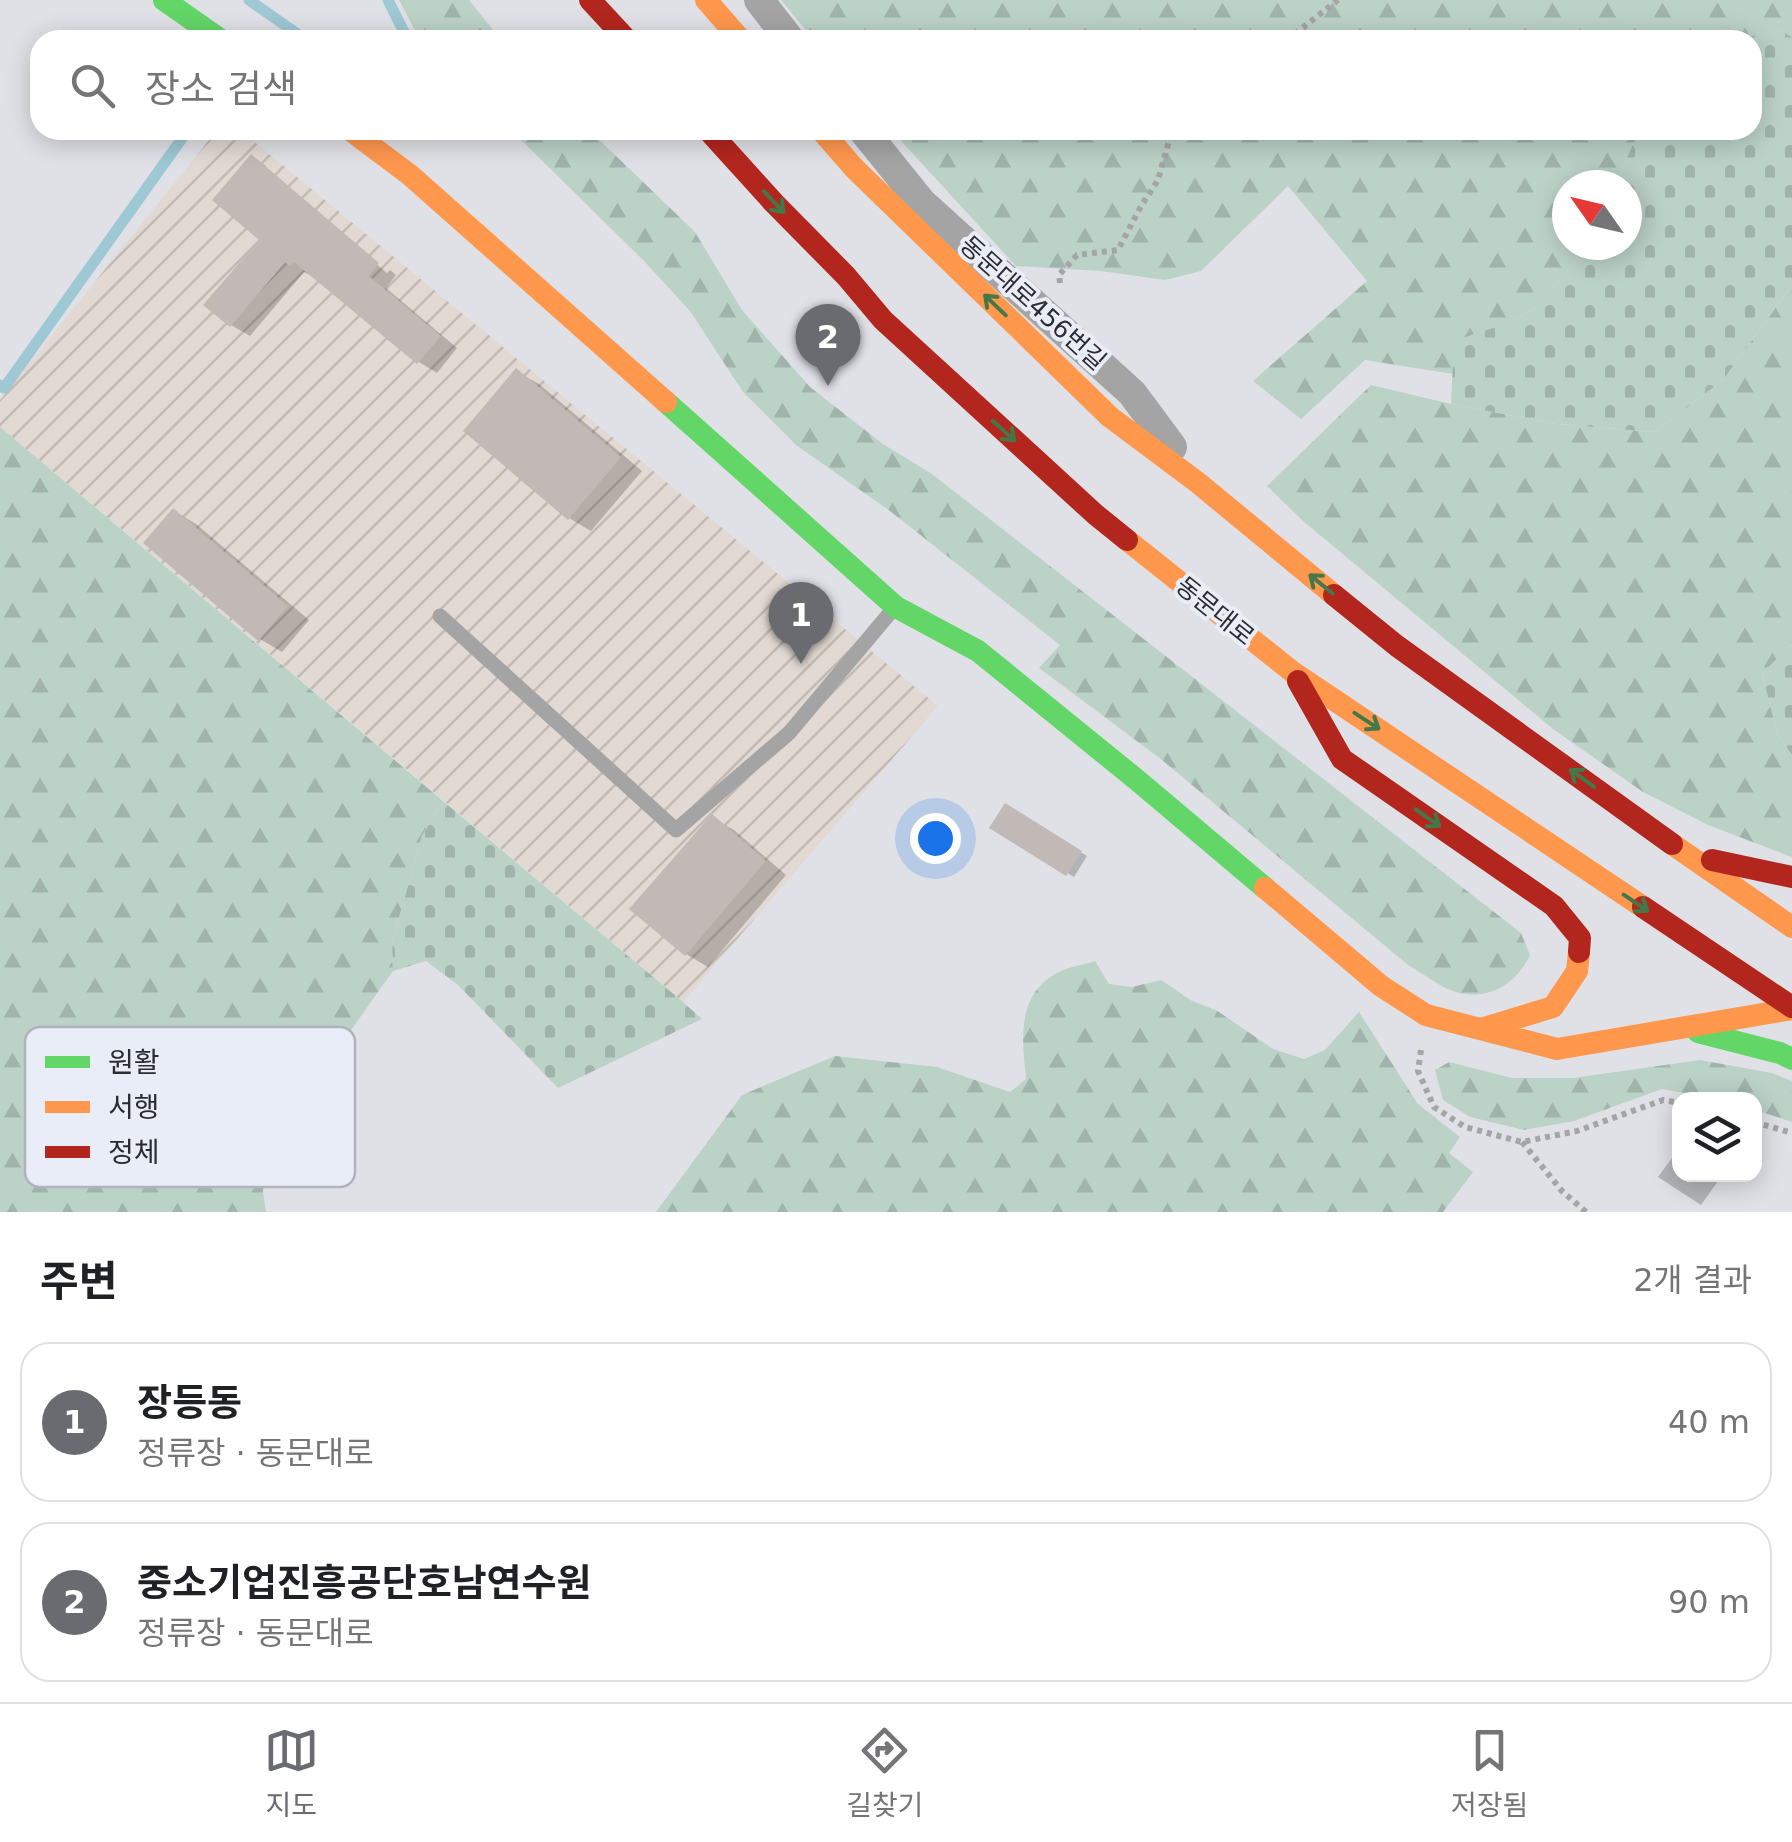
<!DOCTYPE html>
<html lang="ko">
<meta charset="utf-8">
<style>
:root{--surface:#fff;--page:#f2f2f2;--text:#202124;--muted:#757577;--line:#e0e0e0;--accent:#6a6b70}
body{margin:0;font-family:"DejaVu Sans","Noto Sans KR",sans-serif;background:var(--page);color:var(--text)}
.controls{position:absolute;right:30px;bottom:30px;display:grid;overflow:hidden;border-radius:20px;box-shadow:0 5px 25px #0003}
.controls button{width:90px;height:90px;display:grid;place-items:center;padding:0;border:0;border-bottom:2px solid var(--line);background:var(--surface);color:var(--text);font:50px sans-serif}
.compass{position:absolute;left:1552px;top:170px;width:90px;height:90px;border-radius:50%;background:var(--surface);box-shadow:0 5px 25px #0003;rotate:304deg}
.you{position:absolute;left:935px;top:838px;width:35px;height:35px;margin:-25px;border:8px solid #fff;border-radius:50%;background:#1a73e8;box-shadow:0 0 0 15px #1a73e833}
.badge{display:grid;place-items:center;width:65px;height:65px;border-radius:50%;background:var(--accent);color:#fff;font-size:32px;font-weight:700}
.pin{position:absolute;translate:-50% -82px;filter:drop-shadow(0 2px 5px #0008)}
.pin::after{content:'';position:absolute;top:52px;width:35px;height:30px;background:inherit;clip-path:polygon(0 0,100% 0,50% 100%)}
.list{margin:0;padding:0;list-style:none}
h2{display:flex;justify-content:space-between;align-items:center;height:130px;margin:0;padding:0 40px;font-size:42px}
h2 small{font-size:32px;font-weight:400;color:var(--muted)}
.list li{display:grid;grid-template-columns:65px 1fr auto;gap:30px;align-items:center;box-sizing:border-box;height:160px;margin:0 20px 20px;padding:0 20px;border:2px solid var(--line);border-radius:30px}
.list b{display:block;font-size:38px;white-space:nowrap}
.list p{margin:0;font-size:32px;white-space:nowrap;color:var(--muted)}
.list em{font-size:32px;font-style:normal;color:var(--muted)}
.icon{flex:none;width:55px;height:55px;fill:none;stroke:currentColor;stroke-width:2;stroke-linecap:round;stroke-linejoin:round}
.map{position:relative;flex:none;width:1792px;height:1212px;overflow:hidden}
.search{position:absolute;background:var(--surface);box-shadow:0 5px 25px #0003;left:30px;right:30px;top:30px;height:110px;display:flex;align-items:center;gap:25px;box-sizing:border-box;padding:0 35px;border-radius:30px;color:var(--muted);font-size:38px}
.sheet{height:490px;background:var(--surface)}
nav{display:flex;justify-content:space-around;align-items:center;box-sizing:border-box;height:140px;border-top:2px solid var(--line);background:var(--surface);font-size:28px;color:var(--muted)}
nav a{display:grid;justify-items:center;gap:5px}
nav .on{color:var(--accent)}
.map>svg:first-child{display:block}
.industrial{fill:url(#industrial-furrows)}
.forest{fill:url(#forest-firs)}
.cemetery{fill:url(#cemetery-stones)}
.shadow{fill:#0003}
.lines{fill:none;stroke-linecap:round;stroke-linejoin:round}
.stream{stroke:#9ec8d4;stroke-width:11}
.building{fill:#c0b9b5}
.path{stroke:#a5a5a7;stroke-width:6;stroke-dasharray:5 5;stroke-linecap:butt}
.lane{stroke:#a4a4a4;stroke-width:15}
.street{stroke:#a4a4a4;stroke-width:30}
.fast{stroke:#63d668;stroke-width:22}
.slow{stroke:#ff974d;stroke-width:22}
.jam{stroke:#b3261e;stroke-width:22}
.oneway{stroke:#447849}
.labels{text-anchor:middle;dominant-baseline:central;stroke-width:8;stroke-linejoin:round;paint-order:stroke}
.street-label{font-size:25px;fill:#2b2c30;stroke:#e9edf7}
.key{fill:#e9edf7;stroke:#b0b3bb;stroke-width:2.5}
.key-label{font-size:28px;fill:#2b2c30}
</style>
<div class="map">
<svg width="1792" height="1212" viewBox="0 0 1792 1212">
<defs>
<pattern id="industrial-furrows" width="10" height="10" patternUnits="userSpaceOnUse" patternTransform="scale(2.5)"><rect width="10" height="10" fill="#e2d9d2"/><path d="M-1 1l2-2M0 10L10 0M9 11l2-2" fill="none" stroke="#c2bab5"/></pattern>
<pattern id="forest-firs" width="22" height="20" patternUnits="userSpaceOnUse" patternTransform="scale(2.5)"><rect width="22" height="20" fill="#bbd2c7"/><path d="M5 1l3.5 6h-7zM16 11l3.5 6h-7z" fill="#a1b4ab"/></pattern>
<pattern id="cemetery-stones" width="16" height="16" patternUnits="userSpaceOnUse" patternTransform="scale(2.5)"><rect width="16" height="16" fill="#bbd2c7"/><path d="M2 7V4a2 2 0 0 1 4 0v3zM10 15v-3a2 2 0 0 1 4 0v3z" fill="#a1b4ab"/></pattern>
</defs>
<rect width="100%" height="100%" fill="#e0e1e6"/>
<!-- industrial -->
<path class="industrial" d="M 217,130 L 240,130 L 938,706 L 683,1002 L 0,427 L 0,400 Z"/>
<!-- forest -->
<path class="forest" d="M 399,0 L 469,0 L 501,40 L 420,40 Z
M 781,0 L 1792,0 L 1792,37 L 1779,30 L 1732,40 L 814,40 Z
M 511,130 L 589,130 L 695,232 L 742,310 L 810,387 L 883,444 L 932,474 L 1521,933 L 1530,955 C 1515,987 1484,1003 1450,990 C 1436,984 1422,973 1408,965 L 1162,760 L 1039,668 L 1060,645 L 890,511 L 796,445 L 743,392 L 690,311 L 644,261 Z
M 891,130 L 1643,130 L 1633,144 L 1615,185 L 1567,185 L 1567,245 L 1588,245 L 1538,307 L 1511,322 L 1455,341 L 1453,374 L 1365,360 L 1301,419 L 1253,381 L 1367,281 L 1288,186 L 1201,271 L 1165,280 L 1101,271 L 1016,266 Z
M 1792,285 L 1792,644 L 1762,674 L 1778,735 L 1792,755 L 1792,857 L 1708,825 L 1643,792 L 1553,729 L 1303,521 L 1267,486 L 1371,385 L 1451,404 L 1556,424 L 1654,432 L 1723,380 Z
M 0,427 L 443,801 L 422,836 L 392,943 L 393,971 L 339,1047 L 321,1085 L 266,1144 L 263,1192 L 266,1212 L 0,1212 Z
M 1095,961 L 1109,984 L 1132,987 L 1161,980 L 1192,1001 L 1216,1010 L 1273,1049 L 1304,1059 L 1325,1050 L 1359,1012 L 1418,1104 L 1460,1137 L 1449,1153 L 1473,1172 L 1443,1212 L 656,1212 L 742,1095 L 835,1056 L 937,1067 L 1010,1092 L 1026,1079 C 1022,1040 1016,995 1057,973 C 1068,967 1083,965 1095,961 Z
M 1700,1060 L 1772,1073 L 1792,1081 L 1792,1122 L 1755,1110 L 1754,1100 L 1717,1099 L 1662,1089 L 1574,1121 L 1524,1130 L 1470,1117 L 1443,1100 L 1435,1070 L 1449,1062 L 1512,1078 L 1573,1078 Z"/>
<!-- cemetery -->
<path class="cemetery" d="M 1779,30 L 1792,37 L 1792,285 L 1723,380 L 1654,432 L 1556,424 L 1451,404 L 1454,341 L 1511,322 L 1538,307 L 1588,245 L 1627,245 L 1627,185 L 1615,185 L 1633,144 L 1643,130 L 1752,130 L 1752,40 L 1732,40 Z
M 1792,644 L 1792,755 L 1778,735 L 1762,674 Z
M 443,801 L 683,1002 L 702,1019 L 558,1088 L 458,985 L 426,961 L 393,971 L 392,943 L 422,836 Z"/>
<!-- shadow -->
<path class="shadow" d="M 251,157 L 266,166 L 266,170 L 387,273 L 390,270 L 396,275 L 386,288 L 457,348 L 437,373 L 419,362 L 311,273 L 310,275 L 304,272 L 250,336 L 231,325 L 262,240 Z
M 517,372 L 539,384 L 642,471 L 591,531 L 569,518 Z
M 174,511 L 196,524 L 309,620 L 282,652 L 260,639 Z
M 1006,806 L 1087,856 L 1074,877 L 992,827 Z
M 712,818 L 734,830 L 786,875 L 708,967 L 686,954 Z
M 1680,1147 L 1680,1174 L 1723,1174 L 1701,1205 L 1658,1177 Z"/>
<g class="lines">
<!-- stream -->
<path class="stream" d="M 249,0 L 306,40
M 388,0 L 408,40
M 0,385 L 4,388 L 188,130"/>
</g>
<!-- building -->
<path class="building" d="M 251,154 L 379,263 L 369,276 L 441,336 L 417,364 L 294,262 L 290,266 L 285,262 L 230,327 L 203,305 L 259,240 L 212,200 Z
M 516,368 L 621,457 L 568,520 L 463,431 Z
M 173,508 L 288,606 L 258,641 L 143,543 Z
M 1005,803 L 1082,851 L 1066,876 L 989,828 Z
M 712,814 L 766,861 L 685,956 L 629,909 Z"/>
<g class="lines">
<!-- path -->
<path class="path" d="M 1287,40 L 1338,0
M 1060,283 L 1059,275 L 1077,255 L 1118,250 L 1140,208 L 1158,180 L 1172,130
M 1421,1050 L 1418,1071 L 1434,1107 L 1465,1127 L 1522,1142 L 1577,1131 L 1663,1100 L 1680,1103
M 1754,1122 L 1792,1133
M 1522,1142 L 1562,1191 L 1586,1212"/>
<!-- lane -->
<path class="lane" d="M 440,616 L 676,830 L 789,733 L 895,607"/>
<!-- street -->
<path class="street" d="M 759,0 L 790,40
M 863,130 L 921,202 L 1132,393 L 1172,447"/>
<!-- fast -->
<path class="fast" d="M 164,0 L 221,40
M 666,402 L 896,607 L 978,651 L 1137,780 L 1265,888
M 1698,1032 L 1780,1053 L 1792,1059"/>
<!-- slow -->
<path class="slow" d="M 706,0 L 741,40
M 350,130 L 410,175 L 666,402
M 821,130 L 854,168 L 1110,417 L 1197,482 L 1334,595
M 1127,540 L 1294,673 L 1643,907
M 1672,844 L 1792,927
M 1265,888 L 1381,986 L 1426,1015 L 1557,1049 L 1792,1009
M 1481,1029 L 1553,1007 L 1577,971 L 1579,952"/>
<!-- jam -->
<path class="jam" d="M 590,0 L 627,40
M 708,130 L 774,203 L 846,276 L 883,320 L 1096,515 L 1127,540
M 1334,595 L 1397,646 L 1672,844
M 1298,681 L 1342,759 L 1554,906 L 1580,938 L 1579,952
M 1712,860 L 1792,877
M 1643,907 L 1792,1007"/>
</g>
<!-- one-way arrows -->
<defs><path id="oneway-shaft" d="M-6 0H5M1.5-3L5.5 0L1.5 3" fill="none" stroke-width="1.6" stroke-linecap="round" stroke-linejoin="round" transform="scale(2.5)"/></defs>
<g class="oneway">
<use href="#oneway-shaft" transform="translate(774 202) rotate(47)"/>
<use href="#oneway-shaft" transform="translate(995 305) rotate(-136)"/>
<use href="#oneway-shaft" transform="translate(1004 431) rotate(42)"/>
<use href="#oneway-shaft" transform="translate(1321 584) rotate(-141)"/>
<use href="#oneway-shaft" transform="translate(1367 721) rotate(33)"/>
<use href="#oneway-shaft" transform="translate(1582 778) rotate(-144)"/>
<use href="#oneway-shaft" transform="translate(1428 818) rotate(35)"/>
<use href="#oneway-shaft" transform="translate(1636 903) rotate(34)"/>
</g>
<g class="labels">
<!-- street labels -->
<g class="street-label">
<text transform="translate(1033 303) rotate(42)">동문대로456번길</text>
<text transform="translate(1215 611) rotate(39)">동문대로</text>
</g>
</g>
<!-- legend -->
<rect x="25" y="1027" width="330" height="160" rx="15" class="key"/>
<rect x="45" y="1056" width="45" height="12" fill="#63d668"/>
<rect x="45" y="1101" width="45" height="12" fill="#ff974d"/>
<rect x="45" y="1146" width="45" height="12" fill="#b3261e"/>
<g class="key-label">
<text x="108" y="1072">원활</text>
<text x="108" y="1117">서행</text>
<text x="108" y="1162">정체</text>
</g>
</svg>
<div class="controls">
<button><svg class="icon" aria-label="layers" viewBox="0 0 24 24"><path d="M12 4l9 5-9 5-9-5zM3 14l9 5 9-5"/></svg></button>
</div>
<svg class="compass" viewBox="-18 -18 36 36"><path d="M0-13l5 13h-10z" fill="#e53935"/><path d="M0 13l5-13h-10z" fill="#757577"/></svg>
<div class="you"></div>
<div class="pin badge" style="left:801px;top:664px">1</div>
<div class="pin badge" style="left:828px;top:386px">2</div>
<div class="search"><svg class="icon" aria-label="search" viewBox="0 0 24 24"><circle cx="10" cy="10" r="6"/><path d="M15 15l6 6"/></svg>장소 검색</div>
</div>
<section class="sheet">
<h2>주변<small>2개 결과</small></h2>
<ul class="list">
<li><span class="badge">1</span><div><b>장등동</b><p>정류장 · 동문대로</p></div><em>40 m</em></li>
<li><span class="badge">2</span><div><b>중소기업진흥공단호남연수원</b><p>정류장 · 동문대로</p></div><em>90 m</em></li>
</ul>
</section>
<nav>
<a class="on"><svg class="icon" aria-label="map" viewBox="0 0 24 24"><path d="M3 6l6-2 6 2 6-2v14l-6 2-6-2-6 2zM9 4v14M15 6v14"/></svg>지도</a>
<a><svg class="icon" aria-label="directions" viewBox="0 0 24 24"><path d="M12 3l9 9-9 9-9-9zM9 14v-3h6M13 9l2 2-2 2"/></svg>길찾기</a>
<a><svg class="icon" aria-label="saved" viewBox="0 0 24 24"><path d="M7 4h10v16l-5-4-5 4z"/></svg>저장됨</a>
</nav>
